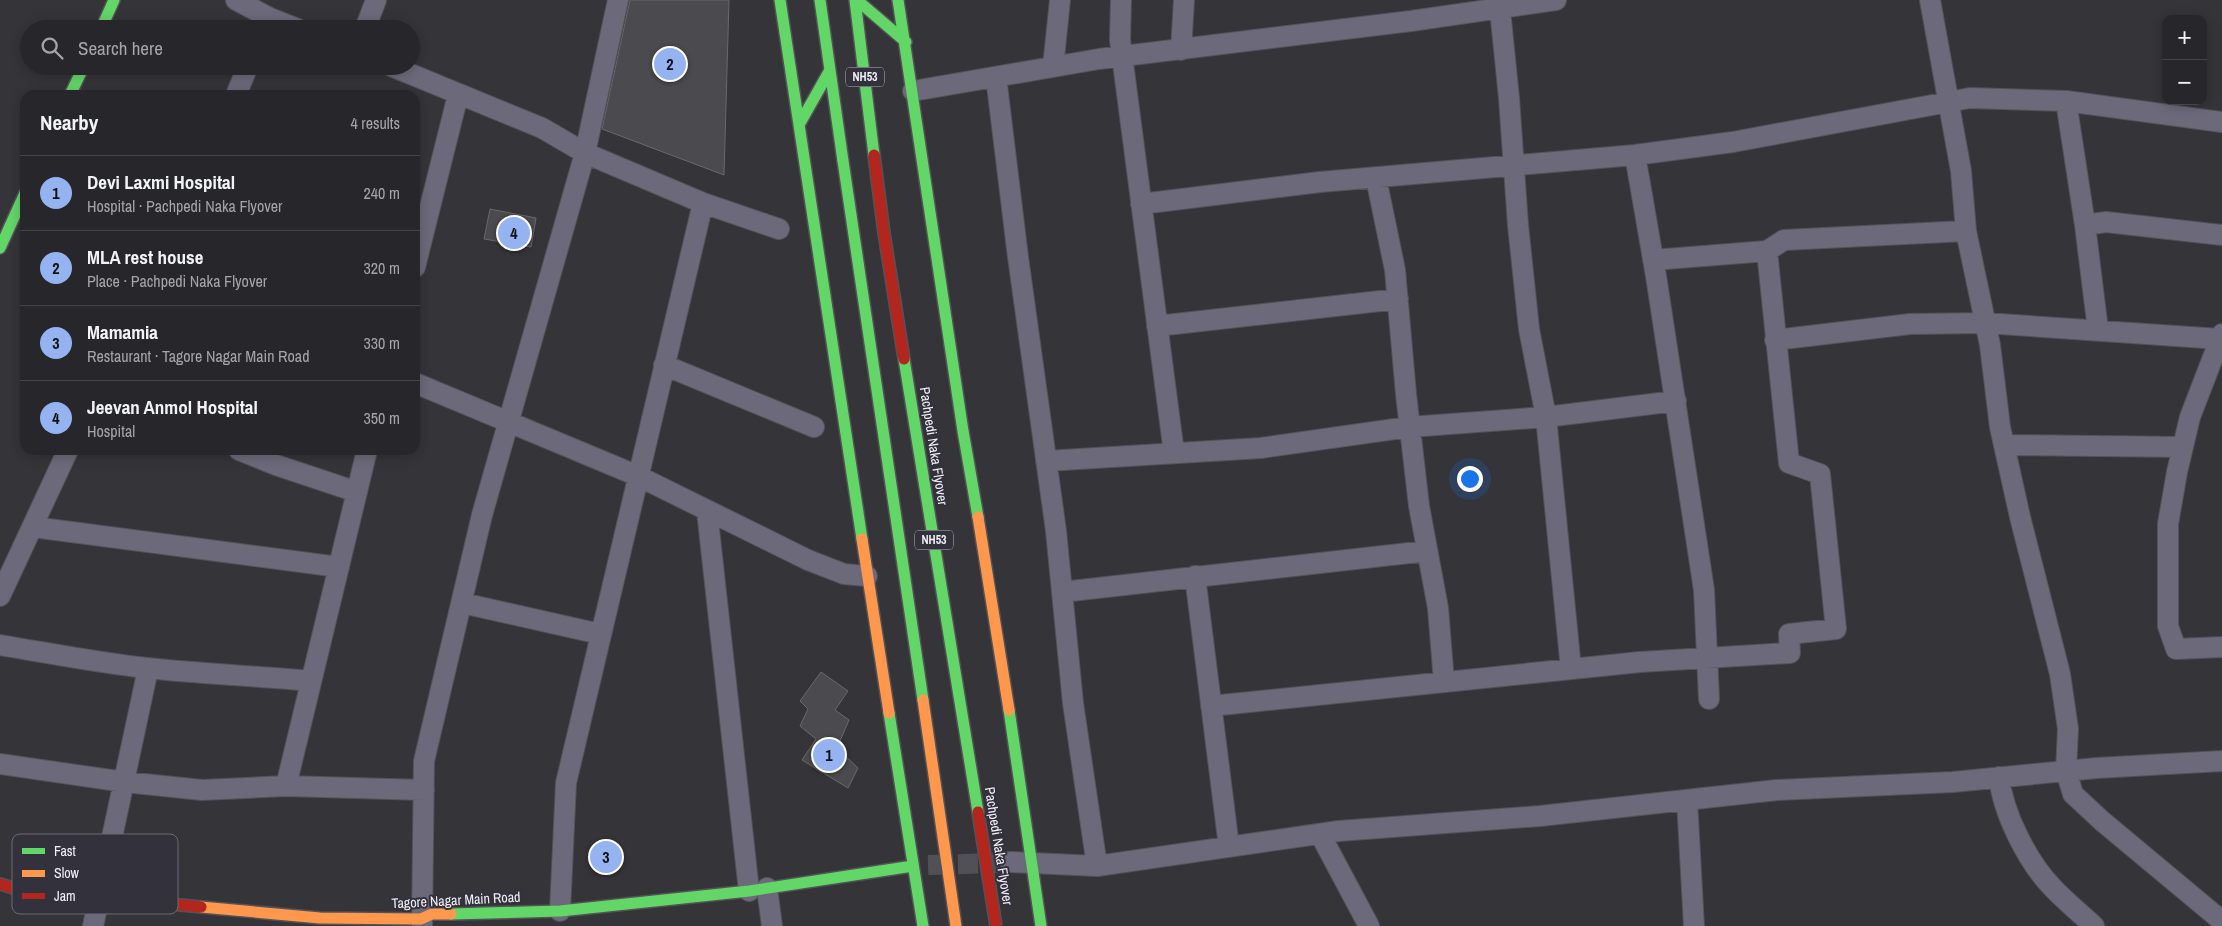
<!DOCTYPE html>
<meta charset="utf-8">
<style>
:root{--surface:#27272b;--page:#2f2f33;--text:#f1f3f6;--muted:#a4a5a9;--line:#434447;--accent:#95b2f1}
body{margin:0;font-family:"Archivo Narrow",sans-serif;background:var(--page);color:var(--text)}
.controls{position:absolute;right:15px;top:15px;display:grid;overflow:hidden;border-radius:10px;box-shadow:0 2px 12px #0003}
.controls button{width:45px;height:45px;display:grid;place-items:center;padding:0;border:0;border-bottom:1px solid var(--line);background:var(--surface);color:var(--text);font:25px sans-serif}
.you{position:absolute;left:1469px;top:478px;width:18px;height:18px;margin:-12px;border:4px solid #fff;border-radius:50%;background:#1a73e8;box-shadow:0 0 0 8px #1a73e833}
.badge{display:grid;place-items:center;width:32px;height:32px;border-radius:50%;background:var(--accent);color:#111;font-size:16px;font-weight:700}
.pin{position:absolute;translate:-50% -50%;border:2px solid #fff;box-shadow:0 1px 5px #0006}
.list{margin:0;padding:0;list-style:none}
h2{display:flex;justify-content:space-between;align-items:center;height:65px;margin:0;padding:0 20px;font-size:21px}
h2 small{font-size:16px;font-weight:400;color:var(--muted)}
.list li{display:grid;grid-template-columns:32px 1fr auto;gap:15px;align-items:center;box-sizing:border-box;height:75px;padding:0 20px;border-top:1px solid var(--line)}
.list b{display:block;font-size:19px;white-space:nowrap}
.list p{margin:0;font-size:16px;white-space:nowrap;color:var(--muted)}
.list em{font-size:16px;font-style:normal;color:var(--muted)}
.icon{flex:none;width:28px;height:28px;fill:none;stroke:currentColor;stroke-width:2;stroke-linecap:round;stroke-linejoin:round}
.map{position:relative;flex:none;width:2222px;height:926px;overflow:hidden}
.search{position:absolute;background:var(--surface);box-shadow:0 2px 12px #0003;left:20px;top:20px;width:400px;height:55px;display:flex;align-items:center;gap:12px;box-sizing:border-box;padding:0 18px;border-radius:28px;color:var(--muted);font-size:19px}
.panel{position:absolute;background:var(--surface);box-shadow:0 2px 12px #0003;left:20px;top:90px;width:400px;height:365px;border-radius:15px}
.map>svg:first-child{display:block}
.building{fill:#4b4b4f;stroke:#68686d}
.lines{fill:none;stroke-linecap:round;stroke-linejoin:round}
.street-tunnel{stroke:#505056;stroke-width:20;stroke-dasharray:20 10;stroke-linecap:butt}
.street-casing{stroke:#535357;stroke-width:22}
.fast-casing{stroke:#535357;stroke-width:14}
.slow-casing{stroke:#535357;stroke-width:14}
.jam-casing{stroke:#535357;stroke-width:14}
.street{stroke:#6c6a7a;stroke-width:20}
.fast{stroke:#63d668;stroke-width:11}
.slow{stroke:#ff974d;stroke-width:11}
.jam{stroke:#b3261e;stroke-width:11}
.fast-bridge-casing{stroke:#535357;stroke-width:14;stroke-linecap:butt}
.slow-bridge-casing{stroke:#535357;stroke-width:14;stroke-linecap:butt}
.jam-bridge-casing{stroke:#535357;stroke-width:14;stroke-linecap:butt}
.fast-bridge{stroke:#63d668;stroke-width:11}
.slow-bridge{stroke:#ff974d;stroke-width:11}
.jam-bridge{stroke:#b3261e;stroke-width:11}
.labels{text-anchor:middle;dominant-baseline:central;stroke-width:4;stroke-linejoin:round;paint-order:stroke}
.shield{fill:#32313c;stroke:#b8b7c0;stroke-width:1}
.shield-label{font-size:12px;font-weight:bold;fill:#f2f1f8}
.street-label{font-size:14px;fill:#f2f1f8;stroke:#32313c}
.key{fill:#32313c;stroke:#6c6b74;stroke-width:1}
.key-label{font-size:14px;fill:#f2f1f8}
</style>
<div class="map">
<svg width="2222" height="926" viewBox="0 0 2222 926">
<rect width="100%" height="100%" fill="#343439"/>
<!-- building -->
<path class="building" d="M 630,0 L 729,0 L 724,175 L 602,129 Z
M 490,209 L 536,218 L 531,247 L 484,239 Z
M 821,672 L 848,691 L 835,710 L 849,720 L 837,748 L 858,768 L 848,788 L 802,760 L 816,739 L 800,726 L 808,709 L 800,701 Z"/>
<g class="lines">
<!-- street-tunnel -->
<path class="street-tunnel" d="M 928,865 L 999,863"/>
<defs>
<path id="street" d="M 236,0 L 270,18 L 298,29
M 1121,0 L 1120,40 L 1174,453
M 1499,0 L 1509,98 L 1518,225 L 1529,329 L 1546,417 L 1571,669
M 1930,0 L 1961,171 L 1966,231 L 1990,345 L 2000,427 L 2020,517 L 2060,674 L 2068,729 L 2066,771 L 2073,794 L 2102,821 L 2222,921
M 365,29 L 376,0
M 1181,50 L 1184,0
M 391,66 L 542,128 L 585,153 L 703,203 L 779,229
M 1053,67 L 1060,0
M 996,77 L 1018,257 L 1056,531 L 1073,703 L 1097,866
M 913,91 L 1099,59 L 1411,21 L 1556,0
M 236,95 L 248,66
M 2066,101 L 2085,225 L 2098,330
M 1635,155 L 1656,276 L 1704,590 L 1709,699
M 1376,178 L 1395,270 L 1406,394 L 1419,506 L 1438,608 L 1444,682
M 1141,204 L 1320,182 L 1635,155 L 1733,142 L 1970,98 L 2066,101 L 2222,122
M 2085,225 L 2106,222 L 2222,235
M 1653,260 L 1767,251 L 1784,240 L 1966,231
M 415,267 L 458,95
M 1157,326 L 1398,299
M 2222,334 L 2190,417 L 2177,472 L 2168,524 L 2168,626 L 2176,649 L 2222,647
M 1775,340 L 1910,324 L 1985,323 L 2220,339
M 664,365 L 814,427
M 415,383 L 638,476 L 808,560 L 844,574 L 867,576
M 2004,445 L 2183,447
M 239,450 L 276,465 L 357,492
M 1046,461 L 1261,448 L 1409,427 L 1546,417 L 1676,401
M 707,511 L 749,891
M 33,527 L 339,567
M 1195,576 L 1229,847
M 1062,592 L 1427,551
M 0,596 L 68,450
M 462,603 L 600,634
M 0,645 C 49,653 98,663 147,668 C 202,674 257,676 311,681
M 1211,706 L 1640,662 L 1790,653 L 1789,634 L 1836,629 L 1820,474 L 1789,463 L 1767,251
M 0,764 L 125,782 L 202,790 L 286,786 L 424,790
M 1999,777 C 2003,813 2027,861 2052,887 C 2065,901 2080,913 2094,926
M 286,786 L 367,450
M 1687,800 L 1694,926
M 1320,834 L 1369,926
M 1010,862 L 1097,866 L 1339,831 L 1540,816 L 1777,790 L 1953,782 L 2097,768 L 2222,761
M 767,888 L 772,926
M 560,911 L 566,783 L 703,203
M 93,926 L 148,669
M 422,926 L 424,761 L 482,515 L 585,153 L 618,0"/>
<path id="fast" d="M 780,0 L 862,539
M 820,0 L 843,161
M 855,0 L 874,155
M 857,0 L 906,42
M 898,0 L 963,431 L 978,517
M 101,29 L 114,0
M 70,95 L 84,66
M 800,123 L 830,70
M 0,248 L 25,193
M 1009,710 L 1041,926
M 889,713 L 923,926
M 451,914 L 560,911 L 749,891 L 913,866"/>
<path id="slow" d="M 978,517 L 1009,710
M 862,539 L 889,713
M 201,907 L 320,918 L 421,919 L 432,914 L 451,914"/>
<path id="jam" d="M 0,884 L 42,897 L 100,897 L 201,907"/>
</defs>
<!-- street casing -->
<use href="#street" class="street-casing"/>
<!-- fast casing -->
<use href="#fast" class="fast-casing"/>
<!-- slow casing -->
<use href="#slow" class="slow-casing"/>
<!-- jam casing -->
<use href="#jam" class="jam-casing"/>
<!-- street -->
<use href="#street" class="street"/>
<!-- fast -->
<use href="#fast" class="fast"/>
<!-- slow -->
<use href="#slow" class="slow"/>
<!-- jam -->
<use href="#jam" class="jam"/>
<defs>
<path id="fast-bridge" d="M 843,161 L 923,700
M 904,359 L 978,812"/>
<path id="slow-bridge" d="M 923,700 L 956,926"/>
<path id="jam-bridge" d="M 874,155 L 884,233 L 904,359
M 978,812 L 996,926"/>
</defs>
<!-- fast-bridge casing -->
<use href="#fast-bridge" class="fast-bridge-casing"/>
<!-- slow-bridge casing -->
<use href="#slow-bridge" class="slow-bridge-casing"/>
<!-- jam-bridge casing -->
<use href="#jam-bridge" class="jam-bridge-casing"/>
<!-- fast-bridge -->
<use href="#fast-bridge" class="fast-bridge"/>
<!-- slow-bridge -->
<use href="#slow-bridge" class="slow-bridge"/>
<!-- jam-bridge -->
<use href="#jam-bridge" class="jam-bridge"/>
</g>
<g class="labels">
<!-- shield labels -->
<g class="shield">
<rect x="846" y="67.5" width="38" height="19" rx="4"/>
<rect x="915" y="530.5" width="38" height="19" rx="4"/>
</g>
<g class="shield-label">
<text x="865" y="77">NH53</text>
<text x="934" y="540">NH53</text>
</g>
<!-- street labels -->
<g class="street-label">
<text transform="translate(934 446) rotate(81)">Pachpedi Naka Flyover</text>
<text transform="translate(999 846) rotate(81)">Pachpedi Naka Flyover</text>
<text transform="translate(456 900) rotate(-3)">Tagore Nagar Main Road</text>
</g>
</g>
<!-- legend -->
<rect x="12" y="834" width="166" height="80" rx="8" class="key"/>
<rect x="22" y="848" width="23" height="6" fill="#63d668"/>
<rect x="22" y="870" width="23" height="7" fill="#ff974d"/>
<rect x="22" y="893" width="23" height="6" fill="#b3261e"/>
<g class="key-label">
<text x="54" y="856">Fast</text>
<text x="54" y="878">Slow</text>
<text x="54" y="901">Jam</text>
</g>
</svg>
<div class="controls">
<button>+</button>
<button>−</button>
</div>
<div class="you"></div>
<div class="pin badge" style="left:829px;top:755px">1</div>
<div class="pin badge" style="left:670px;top:64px">2</div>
<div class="pin badge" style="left:606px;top:857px">3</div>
<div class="pin badge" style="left:514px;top:233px">4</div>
<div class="search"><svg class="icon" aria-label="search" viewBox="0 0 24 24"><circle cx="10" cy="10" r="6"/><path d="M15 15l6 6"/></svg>Search here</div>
<section class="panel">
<h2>Nearby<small>4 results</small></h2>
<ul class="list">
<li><span class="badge">1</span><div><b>Devi Laxmi Hospital</b><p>Hospital · Pachpedi Naka Flyover</p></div><em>240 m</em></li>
<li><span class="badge">2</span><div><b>MLA rest house</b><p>Place · Pachpedi Naka Flyover</p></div><em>320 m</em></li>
<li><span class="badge">3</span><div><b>Mamamia</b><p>Restaurant · Tagore Nagar Main Road</p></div><em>330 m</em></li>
<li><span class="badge">4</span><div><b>Jeevan Anmol Hospital</b><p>Hospital</p></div><em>350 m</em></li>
</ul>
</section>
</div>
